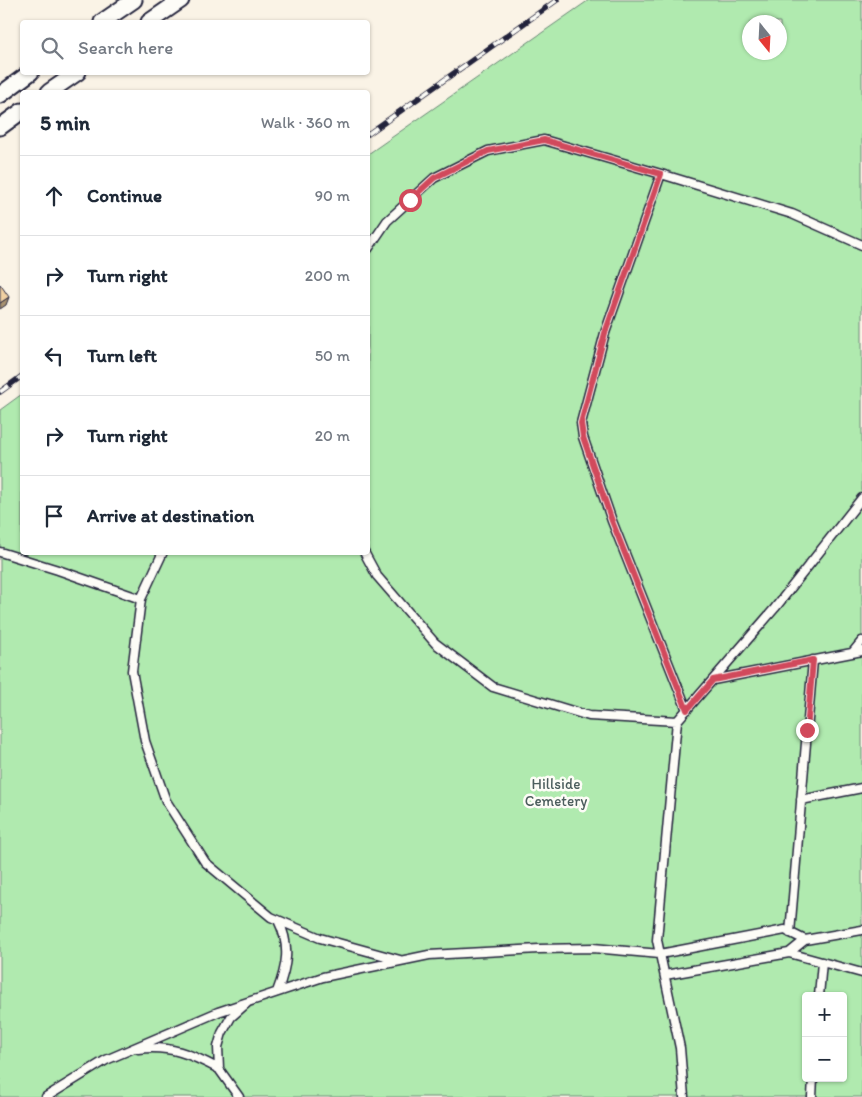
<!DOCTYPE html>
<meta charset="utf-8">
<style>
:root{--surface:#fff;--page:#f6f6f7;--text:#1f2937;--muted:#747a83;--line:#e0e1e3}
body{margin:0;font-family:Itim,sans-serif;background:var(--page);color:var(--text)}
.controls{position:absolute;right:15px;bottom:15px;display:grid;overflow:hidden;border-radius:5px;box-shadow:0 1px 4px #0004}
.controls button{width:45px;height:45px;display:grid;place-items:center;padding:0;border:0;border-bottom:1px solid var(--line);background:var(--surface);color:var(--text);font:25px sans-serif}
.compass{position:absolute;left:742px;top:15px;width:45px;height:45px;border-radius:50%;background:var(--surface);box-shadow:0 1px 4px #0004;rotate:162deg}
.stop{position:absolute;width:15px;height:15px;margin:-11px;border:4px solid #d1495b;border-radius:50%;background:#fff}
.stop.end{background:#d1495b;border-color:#fff;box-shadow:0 1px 5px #0008}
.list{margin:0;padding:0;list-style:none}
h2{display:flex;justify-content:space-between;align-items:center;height:65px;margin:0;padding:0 20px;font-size:21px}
h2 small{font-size:16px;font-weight:400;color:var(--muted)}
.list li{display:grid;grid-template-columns:32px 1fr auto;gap:15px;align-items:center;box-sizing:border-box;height:80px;padding:0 20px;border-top:1px solid var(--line)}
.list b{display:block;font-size:19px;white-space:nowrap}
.list em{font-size:16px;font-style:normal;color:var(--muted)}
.icon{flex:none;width:28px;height:28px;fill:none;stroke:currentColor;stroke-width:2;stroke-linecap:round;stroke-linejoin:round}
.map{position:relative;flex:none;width:862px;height:1097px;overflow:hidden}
.search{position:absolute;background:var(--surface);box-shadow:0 1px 4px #0004;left:20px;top:20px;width:350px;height:55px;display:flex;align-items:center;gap:12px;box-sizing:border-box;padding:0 18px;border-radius:5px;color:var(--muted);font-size:19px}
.panel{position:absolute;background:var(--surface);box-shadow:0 1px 4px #0004;left:20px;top:90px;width:350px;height:465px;border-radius:5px}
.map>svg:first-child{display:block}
.green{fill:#b0eaaf;stroke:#698675;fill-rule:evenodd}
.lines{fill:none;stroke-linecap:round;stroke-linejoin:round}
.lane-casing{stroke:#22223b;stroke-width:11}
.street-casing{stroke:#22223b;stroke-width:19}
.lane{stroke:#fdfcf7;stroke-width:8}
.street{stroke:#fdfcf7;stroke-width:15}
.rail-casing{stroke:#22223b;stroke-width:5.5}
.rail{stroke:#fdfcf7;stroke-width:4;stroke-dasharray:11;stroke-linecap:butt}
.shaded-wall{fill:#a89271;stroke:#22223b}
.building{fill:#f0d0a2;stroke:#22223b}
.route{stroke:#d1495b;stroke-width:6}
.labels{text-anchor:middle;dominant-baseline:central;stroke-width:5;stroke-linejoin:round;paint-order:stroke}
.park-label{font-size:15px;fill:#4d5e5e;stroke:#fdfcf7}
</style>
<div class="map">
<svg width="862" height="1097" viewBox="0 0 862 1097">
<rect width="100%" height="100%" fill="#faf3e6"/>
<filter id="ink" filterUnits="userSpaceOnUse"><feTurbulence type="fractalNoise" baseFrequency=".02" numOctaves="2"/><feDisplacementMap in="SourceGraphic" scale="10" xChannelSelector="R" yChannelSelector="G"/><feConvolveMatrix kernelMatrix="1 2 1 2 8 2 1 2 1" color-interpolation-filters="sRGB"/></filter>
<g filter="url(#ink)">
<!-- green -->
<path class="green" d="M 589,0 L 862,0 L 862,1097 L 0,1097 L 0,410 L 22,394 L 22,552 L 368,552 L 368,154 ZM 750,22 L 780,22 L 780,52 L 750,52 ZM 806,996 L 843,996 L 843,1078 L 806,1078 Z"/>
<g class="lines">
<defs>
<path id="lane" d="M 661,174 L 605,333 L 581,423 L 583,437 L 612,521 L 687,710
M 368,249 L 387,221 L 434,178 L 488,151 L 544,140 L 661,174 L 792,214 L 862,245
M 0,552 L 58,570 L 141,599
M 163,552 L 141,599 L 132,671 L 145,741 L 166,801 L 205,862 L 271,917 L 320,938 L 400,960
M 364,552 L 377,576 L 435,643 L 493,687 L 589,716 L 677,721
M 853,652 L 862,641
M 713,680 L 862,651
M 801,800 L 862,788
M 790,933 L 813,660
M 789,953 L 862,973
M 665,975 L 789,953 L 805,940
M 277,992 C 287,966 291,946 278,920
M 819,996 L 822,962
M 138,1049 C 170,1045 191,1054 219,1069
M 46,1097 L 106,1060 L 218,1012 L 323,977 L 429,955 L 539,949 L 593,948 L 660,954 L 785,930 L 805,940 L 862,930
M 239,1097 L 219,1069 L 218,1047 L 222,1033 L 231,1017 L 247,1003
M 684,1097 L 680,1048 L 657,940 L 677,721 L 775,608 L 862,498
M 812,1097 L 813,1078"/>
<path id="street" d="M 102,22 L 134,0
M 149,22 L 181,0
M 49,92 L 78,72
M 0,95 L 31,72
M 0,127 L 22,111"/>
</defs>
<!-- lane casing -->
<use href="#lane" class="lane-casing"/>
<!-- street casing -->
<use href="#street" class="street-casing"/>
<!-- lane -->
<use href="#lane" class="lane"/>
<!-- street -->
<use href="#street" class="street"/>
<defs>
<path id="rail" d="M 368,134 L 557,0
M 0,392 L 22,376"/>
</defs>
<!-- rail casing -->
<use href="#rail" class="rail-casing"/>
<!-- rail -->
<use href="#rail" class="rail"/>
</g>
<!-- shaded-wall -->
<path class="shaded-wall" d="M 9,297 L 6,305 L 0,309 L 0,303 Z"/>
<!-- building -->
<path class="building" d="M 0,284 L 9,297 L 0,303 Z"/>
</g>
<g class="lines" filter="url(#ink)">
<!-- route -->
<path class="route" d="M 410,200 L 434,178 L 488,151 L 544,140 L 661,174 L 605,333 L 581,423 L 583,437 L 612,521 L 687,710 L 713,680 L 813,660 L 807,730"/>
</g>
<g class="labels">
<!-- park labels -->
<g class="park-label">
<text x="556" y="784">Hillside<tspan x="556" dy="17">Cemetery</tspan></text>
</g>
</g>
</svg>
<div class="controls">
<button>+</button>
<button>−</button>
</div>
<svg class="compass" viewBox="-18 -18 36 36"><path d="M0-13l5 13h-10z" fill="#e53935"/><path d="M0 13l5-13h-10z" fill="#747a83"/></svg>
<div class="stop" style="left:410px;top:200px"></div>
<div class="stop end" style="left:807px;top:730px"></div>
<div class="search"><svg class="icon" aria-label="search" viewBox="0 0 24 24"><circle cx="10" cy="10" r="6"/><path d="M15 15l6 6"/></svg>Search here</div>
<section class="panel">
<h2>5 min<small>Walk · 360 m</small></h2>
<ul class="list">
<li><svg class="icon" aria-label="ahead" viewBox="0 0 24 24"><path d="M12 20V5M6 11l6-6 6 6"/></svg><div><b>Continue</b></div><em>90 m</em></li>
<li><svg class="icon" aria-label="right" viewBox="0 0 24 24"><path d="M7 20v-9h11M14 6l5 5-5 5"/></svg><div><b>Turn right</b></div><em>200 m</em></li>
<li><svg class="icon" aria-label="left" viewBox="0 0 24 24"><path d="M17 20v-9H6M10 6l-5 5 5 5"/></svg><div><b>Turn left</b></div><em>50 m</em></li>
<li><svg class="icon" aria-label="right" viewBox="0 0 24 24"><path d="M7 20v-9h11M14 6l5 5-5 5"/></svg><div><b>Turn right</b></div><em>20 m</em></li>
<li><svg class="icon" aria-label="arrive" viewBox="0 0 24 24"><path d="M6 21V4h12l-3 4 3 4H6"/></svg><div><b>Arrive at destination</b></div></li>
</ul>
</section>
</div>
